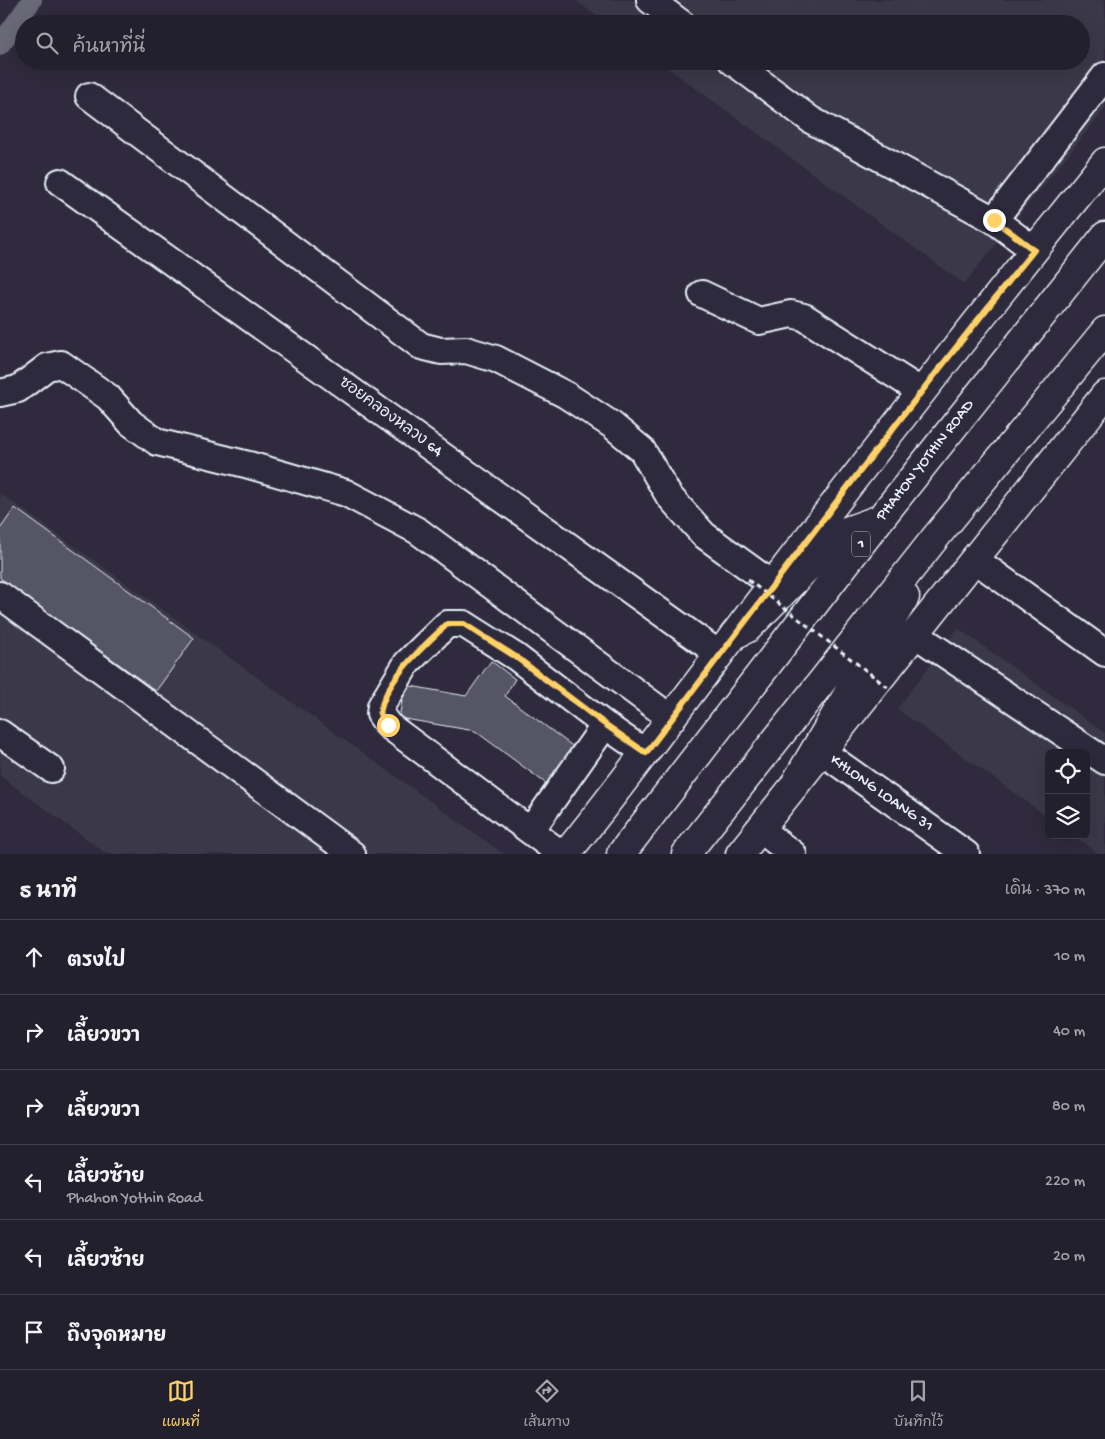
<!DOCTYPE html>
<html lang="th">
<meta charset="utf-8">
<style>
:root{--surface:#23202e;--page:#2f2d3a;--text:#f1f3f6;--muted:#a3a3aa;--line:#403e4a;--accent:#ffd166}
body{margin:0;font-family:"Gochi Hand","Playpen Sans Thai",sans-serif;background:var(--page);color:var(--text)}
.controls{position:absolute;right:15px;bottom:15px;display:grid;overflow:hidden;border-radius:8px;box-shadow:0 5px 20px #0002}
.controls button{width:45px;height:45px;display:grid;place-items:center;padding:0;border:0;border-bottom:1px solid var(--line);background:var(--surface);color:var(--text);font:25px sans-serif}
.stop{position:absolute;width:15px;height:15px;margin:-11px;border:4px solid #ffd166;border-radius:50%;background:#fff}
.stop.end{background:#ffd166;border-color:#fff;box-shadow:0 1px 5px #0008}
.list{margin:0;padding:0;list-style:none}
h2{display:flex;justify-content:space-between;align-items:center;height:65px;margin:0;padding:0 20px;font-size:21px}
h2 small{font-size:16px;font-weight:400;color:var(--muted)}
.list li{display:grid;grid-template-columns:32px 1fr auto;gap:15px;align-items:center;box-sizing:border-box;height:75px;padding:0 20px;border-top:1px solid var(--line)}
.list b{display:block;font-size:19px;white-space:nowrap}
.list p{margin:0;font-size:16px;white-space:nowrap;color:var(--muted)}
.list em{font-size:16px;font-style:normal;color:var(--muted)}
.icon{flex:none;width:28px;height:28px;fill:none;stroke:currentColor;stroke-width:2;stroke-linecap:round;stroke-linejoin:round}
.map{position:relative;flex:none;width:1105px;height:854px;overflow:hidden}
.search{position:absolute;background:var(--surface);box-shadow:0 5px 20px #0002;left:15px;right:15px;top:15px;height:55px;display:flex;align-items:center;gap:12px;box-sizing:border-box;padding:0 18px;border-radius:28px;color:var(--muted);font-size:19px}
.sheet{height:515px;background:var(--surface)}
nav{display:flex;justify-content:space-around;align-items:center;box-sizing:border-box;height:70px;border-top:1px solid var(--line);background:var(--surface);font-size:14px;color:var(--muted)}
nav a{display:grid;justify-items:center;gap:2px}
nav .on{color:var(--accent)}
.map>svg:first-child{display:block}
.built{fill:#3b3749}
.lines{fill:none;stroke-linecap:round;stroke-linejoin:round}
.canal{stroke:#696978;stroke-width:20}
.building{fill:#575565;stroke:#e8f1f8}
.minor-casing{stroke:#e8f1f8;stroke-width:30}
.major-casing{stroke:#e8f1f8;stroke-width:31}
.highway-casing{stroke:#e8f1f8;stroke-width:31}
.minor{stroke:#2f2a3d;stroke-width:26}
.major{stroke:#2f2a3d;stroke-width:28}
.highway{stroke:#2f2a3d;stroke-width:28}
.path-bridge{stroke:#e8f1f8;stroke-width:3;stroke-dasharray:5 4;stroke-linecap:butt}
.route{stroke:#ffd166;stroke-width:6}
.labels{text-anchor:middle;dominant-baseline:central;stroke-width:4;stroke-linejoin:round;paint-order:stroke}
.shield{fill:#2f2a3d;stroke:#b0b5c0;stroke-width:1}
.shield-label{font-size:15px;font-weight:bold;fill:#e8f1f8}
.street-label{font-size:16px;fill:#e8f1f8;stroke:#2f2a3d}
</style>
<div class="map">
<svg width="1105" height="854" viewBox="0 0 1105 854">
<rect width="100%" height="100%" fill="#2f2a3d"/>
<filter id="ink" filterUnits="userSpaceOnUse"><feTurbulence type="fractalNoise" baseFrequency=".02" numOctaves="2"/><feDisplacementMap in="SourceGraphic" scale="10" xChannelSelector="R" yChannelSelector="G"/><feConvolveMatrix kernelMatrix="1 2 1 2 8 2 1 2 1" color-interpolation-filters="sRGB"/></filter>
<g filter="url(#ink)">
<!-- built -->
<path class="built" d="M 575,0 L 1105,0 L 1105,109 L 964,284 L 658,61 L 1081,61 L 1081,24 L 607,24 Z
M 0,493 L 504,854 L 107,854 L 0,776 Z
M 958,628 L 1105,733 L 1105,854 L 1099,854 L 1073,835 L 1086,835 L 1086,753 L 1049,753 L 1049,818 L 897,709 Z"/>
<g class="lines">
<!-- canal -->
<path class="canal" d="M 0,45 L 32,0"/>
</g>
<!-- building -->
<path class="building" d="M 15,508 L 194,638 L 156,691 L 0,578 L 0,529 Z
M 491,661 L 515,679 L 505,696 L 575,748 L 548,785 L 475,731 L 399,718 L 405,685 L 466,696 Z"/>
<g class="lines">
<defs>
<path id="minor" d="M 650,0 L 682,24
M 732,61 L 811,120 L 994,220 L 1034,250
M 89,96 L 421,346 L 441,351 L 466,350 L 496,359 L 566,395 L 612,425 L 642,450 L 669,496 L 704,535 L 773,585
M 60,182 L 719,654
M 994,220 L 1105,76
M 702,294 L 759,321 L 791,314 L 804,317 L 922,392
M 0,393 L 18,389 L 47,367 L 61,364 L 108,397 L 131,423 L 157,442 L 249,465 L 346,493 L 418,531 L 672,719
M 974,559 L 1105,653
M 0,595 L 352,854
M 916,635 L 1105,761
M 0,733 L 51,769
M 821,751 L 966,854
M 759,829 L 793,854
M 531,830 L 605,725
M 561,854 L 388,725 L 380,714 L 381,706 L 407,663 L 447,624 L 464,624 L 516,657 L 605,725 L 646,753"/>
<path id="major" d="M 566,854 C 619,789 668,721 719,655 C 845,488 974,324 1105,162
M 740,854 L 1105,395"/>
<path id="highway" d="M 734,635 L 748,628 L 841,533 L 880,519
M 796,782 L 905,597
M 621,854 L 880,519 L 1105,236
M 686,854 L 935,538 L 1105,331"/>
</defs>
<!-- minor casing -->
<use href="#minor" class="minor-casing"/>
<!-- major casing -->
<use href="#major" class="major-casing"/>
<!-- highway casing -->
<use href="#highway" class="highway-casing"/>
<!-- minor -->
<use href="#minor" class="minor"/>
<!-- major -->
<use href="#major" class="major"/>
<!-- highway -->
<use href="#highway" class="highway"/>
<!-- path-bridge -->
<path class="path-bridge" d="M 748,580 L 890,689"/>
</g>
</g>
<g class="lines" filter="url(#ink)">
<!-- route -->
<path class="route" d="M 388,725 L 380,714 C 385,679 423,647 447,624 L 464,624 L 516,657 L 606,725 L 646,753 C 774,584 901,414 1034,250 L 994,220"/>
</g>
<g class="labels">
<!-- shield labels -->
<rect class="shield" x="852" y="531.5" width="18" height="25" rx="4"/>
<g class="shield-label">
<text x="861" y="544">1</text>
</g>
<!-- street labels -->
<g class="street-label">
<text transform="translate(390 418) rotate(36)">ซอยคลองหลวง 64</text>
<text transform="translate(926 461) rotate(-52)">PHAHON YOTHIN ROAD</text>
<text transform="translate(881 794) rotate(35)">KHLONG LOANG 31</text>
</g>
</g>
</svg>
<div class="controls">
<button><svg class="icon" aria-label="locate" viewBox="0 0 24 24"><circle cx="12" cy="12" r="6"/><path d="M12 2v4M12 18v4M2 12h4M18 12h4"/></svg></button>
<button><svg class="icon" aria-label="layers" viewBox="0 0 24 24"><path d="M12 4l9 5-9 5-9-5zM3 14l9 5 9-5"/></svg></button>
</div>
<div class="stop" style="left:388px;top:725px"></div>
<div class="stop end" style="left:994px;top:220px"></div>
<div class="search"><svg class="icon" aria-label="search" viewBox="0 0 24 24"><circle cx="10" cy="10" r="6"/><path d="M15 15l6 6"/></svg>ค้นหาที่นี่</div>
</div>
<section class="sheet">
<h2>5 นาที<small>เดิน · 370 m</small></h2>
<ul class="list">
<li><svg class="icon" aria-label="ahead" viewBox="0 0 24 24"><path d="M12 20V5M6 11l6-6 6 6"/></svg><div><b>ตรงไป</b></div><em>10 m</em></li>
<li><svg class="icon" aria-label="right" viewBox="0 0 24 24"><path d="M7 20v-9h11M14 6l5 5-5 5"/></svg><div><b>เลี้ยวขวา</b></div><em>40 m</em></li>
<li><svg class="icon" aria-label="right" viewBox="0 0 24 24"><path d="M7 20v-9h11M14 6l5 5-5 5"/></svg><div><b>เลี้ยวขวา</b></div><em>80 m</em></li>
<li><svg class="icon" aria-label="left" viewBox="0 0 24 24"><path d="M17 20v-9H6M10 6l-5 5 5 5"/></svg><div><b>เลี้ยวซ้าย</b><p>Phahon Yothin Road</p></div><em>220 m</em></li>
<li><svg class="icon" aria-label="left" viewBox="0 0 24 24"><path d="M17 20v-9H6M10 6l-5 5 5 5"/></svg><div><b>เลี้ยวซ้าย</b></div><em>20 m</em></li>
<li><svg class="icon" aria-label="arrive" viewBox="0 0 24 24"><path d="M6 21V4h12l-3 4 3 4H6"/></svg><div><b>ถึงจุดหมาย</b></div></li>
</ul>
</section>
<nav>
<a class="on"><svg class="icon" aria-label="map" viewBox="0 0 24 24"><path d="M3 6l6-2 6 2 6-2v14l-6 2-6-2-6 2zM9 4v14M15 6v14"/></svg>แผนที่</a>
<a><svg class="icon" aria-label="directions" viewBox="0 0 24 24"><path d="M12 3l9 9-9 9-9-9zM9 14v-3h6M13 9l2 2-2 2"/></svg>เส้นทาง</a>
<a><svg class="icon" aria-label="saved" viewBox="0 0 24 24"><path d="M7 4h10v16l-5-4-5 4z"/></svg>บันทึกไว้</a>
</nav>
